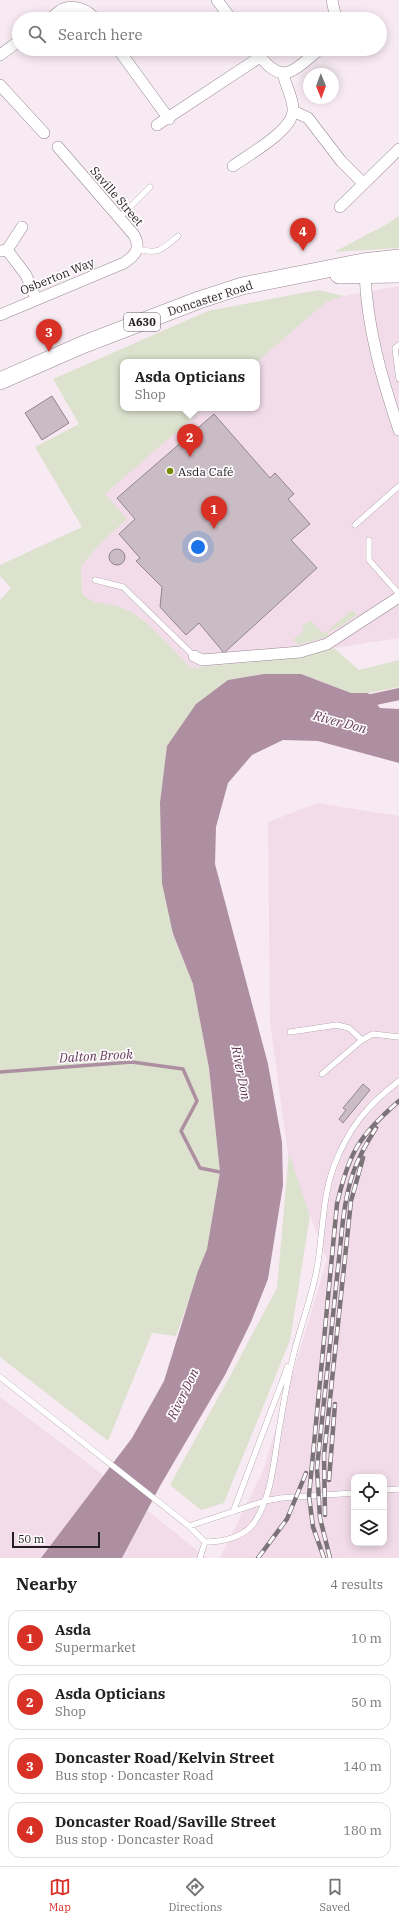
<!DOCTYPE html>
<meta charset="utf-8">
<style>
:root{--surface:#fff;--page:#f2f2f2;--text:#222;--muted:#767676;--line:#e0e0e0;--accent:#d93025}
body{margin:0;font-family:"IBM Plex Serif",serif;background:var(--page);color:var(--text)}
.controls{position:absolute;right:12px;bottom:12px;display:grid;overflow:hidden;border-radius:8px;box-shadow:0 2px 10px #0003}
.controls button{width:36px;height:36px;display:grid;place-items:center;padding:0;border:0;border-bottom:1px solid var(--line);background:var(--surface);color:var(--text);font:20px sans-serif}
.compass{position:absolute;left:303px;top:68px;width:36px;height:36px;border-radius:50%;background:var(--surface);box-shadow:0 2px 10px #0003;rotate:179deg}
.scale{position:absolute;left:12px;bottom:10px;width:88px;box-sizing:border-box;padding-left:4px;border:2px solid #231e21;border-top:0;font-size:11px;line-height:14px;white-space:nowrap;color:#231e21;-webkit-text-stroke:3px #fdfbfc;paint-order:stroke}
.you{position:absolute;left:198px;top:547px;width:14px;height:14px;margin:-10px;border:3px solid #fff;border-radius:50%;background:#1a73e8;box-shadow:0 0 0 6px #1a73e833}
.badge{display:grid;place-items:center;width:26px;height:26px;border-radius:50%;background:var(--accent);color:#fff;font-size:13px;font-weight:700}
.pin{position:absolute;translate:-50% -33px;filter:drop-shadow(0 1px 2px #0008)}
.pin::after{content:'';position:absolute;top:21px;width:14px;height:12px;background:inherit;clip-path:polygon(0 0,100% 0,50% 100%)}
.popup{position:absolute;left:120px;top:359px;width:140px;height:52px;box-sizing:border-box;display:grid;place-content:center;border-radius:8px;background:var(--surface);filter:drop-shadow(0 1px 3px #0005);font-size:13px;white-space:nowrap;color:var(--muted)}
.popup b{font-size:15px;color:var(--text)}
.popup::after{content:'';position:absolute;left:50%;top:100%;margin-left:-8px;border:8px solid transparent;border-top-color:var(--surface)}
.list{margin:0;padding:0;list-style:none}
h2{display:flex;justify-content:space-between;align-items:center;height:52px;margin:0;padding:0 16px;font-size:17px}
h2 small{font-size:13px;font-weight:400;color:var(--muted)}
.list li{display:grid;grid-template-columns:26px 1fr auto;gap:12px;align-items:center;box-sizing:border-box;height:56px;margin:0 8px 8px;padding:0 8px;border:1px solid var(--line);border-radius:12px}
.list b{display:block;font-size:15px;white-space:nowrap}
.list p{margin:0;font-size:13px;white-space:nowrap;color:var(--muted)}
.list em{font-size:13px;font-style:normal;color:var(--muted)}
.icon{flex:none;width:22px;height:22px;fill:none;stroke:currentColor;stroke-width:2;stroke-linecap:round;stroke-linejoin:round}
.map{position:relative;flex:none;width:399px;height:1558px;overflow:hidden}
.search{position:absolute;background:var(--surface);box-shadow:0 2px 10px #0003;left:12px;right:12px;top:12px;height:44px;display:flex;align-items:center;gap:10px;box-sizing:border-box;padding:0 14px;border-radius:22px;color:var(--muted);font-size:15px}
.sheet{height:308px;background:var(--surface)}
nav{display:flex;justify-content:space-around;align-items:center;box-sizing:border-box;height:56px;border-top:1px solid var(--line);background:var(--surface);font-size:11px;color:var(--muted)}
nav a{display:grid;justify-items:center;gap:2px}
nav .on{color:var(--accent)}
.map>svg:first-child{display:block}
.built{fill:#f2dce9;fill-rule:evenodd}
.green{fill:#dce2ce}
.water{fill:#ad8fa1}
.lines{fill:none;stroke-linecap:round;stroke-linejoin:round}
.stream{stroke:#ad8fa1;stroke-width:3.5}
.canal{stroke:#ad8fa1;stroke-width:12}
.building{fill:#cabcc4;stroke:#92858d}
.lane-casing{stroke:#968991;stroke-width:6}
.street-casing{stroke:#968991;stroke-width:12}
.primary-casing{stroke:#968991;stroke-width:18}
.lane{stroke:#fff;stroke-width:5.5}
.street{stroke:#fff;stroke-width:11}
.primary{stroke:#fff;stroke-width:17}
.rail-casing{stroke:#7c7378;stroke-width:4.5}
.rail{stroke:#fdfbfc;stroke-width:3;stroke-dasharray:9;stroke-linecap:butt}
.poi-dot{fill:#748c00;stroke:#fdfbfc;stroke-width:1.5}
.labels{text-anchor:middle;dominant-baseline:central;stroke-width:3.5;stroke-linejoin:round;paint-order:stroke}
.shield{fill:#fdfbfc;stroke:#646063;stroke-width:1}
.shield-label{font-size:11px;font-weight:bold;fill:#231e21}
.street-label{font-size:12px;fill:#231e21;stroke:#fdfbfc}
.poi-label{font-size:12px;fill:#231e21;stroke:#fdfbfc;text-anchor:start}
.water-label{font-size:13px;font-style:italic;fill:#643956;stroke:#fdfbfc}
</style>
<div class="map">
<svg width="399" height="1558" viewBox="0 0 399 1558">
<rect width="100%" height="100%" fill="#f8eaf2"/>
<!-- built -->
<path class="built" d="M 399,286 L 399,638 L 335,648 L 304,657 L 191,668 L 140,617 L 124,608 L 92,602 L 82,594 L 81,566 L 103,541 L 126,519 L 104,494 L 204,408 L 257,408 L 257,362 L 326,302 L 344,296 Z
M 317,803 L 399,816 L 399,1558 L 220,1558 L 263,1471 L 327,1260 L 289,1160 L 270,1023 L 268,822 ZM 354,1477 L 384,1477 L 384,1543 L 354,1543 Z
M 0,1397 L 89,1464 L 207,1558 L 0,1558 Z"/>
<!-- green -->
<path class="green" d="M 399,216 L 399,248 L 334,252 L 387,224 Z
M 318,290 L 344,296 L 326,302 L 257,362 L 123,362 L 123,408 L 204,408 L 105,494 L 127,519 L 103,541 L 81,566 L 82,594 C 99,608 107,601 125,609 C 147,618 173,650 191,668 L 304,657 L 334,648 L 359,670 L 399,660 L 399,687 L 368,693 L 351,693 L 301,674 L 264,674 L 228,680 L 172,933 L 193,984 L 209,1068 L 220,1172 L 207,1250 L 176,1336 L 152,1333 L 108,1441 L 0,1357 L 0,600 L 11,588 L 0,576 L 0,565 L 82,527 L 35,447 L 79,424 L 53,379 L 208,311 Z
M 352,610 L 357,615 L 343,625 L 328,632 L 328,636 L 299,645 L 293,640 L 303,632 L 302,627 L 310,620 L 324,634 Z
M 289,1153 L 310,1216 L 290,1340 L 224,1503 L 201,1510 L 170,1485 L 230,1376 L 277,1288 Z"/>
<!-- water -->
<path class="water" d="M 264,674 L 301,674 L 351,693 L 368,693 L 380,708 L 399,709 L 399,763 L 318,741 L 283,740 L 252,755 L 228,783 L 216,827 L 215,864 L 268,1064 L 282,1142 L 283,1185 L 268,1279 L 251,1322 L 225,1375 L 160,1486 L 122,1558 L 41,1558 L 132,1438 L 164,1381 L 198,1271 L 207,1249 L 220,1172 L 209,1068 L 193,984 L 173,934 L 162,883 L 160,803 L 167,746 L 196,704 L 228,680 Z"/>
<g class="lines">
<!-- stream -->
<path class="stream" d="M 0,1072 L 132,1062 L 183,1069 L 197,1101 L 181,1131 L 200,1168 L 220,1172"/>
<!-- canal -->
<path class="canal" d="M 357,703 L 399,694"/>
</g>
<!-- building -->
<path class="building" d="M 52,396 L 69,423 L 42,440 L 25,413 Z
M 214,414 L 270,478 L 275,473 L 294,494 L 288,499 L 310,524 L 291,540 L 317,568 L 224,653 L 199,623 L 186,635 L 160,607 L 162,587 L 136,561 L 140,558 L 119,534 L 135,519 L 117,498 Z
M109 557a8 8 0 1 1 16 0a8 8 0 1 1-16 0Z
M 363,1084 L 370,1090 L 343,1123 L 339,1119 L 346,1110 L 343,1108 Z"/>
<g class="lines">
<defs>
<path id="lane" d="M 119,218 L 150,187
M 138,249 C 158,255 163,249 178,236
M 399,345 L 395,348 L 399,379
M 355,525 L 399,486
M 369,540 L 369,560 L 399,594
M 95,580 L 123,587 L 194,656
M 290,1032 L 337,1025 L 349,1028 L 362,1040
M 322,1074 L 362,1040 L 373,1034 L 399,1037
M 0,1377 L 189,1526 L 265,1501 L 281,1498 L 354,1493
M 384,1490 L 399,1489
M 233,1512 L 288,1366
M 189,1526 L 205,1542 L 200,1558
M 205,1542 C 221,1542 243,1538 254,1523 C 273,1495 274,1456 280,1424 C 284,1400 288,1376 294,1353 C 301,1324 312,1297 317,1268 C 323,1235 322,1198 334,1166 C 348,1129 367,1105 399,1081"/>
<path id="street" d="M 217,0 L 231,19
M 332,0 L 336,19
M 50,19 C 54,16 58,11 63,9 C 74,4 88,10 95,19
M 118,49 L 169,119
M 254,49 C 282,86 289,75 320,49
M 0,55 L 19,41
M 0,85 L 44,133
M 293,111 L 308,118 L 341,161 L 363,183
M 157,125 L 260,57
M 233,166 C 248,155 292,131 293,111 C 294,99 285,85 283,73
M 340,207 L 399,149
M 7,250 L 26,275 L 36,299
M 1,251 L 7,250 L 22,227
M 365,274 C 367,328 382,379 399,430
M 0,315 L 124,263 C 136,255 141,248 134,235 L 58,147
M 194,656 L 202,660 L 300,652 L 327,644 L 399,597"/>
<path id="primary" d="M 339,275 L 399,274
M 0,381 L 82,345 L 199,300 L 242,286 L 363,262 L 399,258"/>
</defs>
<!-- lane casing -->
<use href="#lane" class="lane-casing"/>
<!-- street casing -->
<use href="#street" class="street-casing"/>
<!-- primary casing -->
<use href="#primary" class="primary-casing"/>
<!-- lane -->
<use href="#lane" class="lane"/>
<!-- street -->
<use href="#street" class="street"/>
<!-- primary -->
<use href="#primary" class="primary"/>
<defs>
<path id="rail" d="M 329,1480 L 335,1404
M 325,1515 L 324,1455 L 328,1418 L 351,1201 L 363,1158
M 258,1558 L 287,1519 L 306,1473
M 324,1558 L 313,1527 L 309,1496 L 337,1204 C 349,1152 359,1136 399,1101
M 330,1558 L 320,1518 L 317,1468 L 343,1220 C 348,1181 355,1161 376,1128"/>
</defs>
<!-- rail casing -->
<use href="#rail" class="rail-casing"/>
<!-- rail -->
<use href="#rail" class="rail"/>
</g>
<!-- markers -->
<circle class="poi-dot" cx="170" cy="471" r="4"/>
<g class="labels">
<!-- shield labels -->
<rect class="shield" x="124" y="313" width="36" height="18" rx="3"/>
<g class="shield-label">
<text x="142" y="322">A630</text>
</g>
<!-- street labels -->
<g class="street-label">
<text transform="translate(117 196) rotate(49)">Saville Street</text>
<text transform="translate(57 276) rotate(-22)">Osberton Way</text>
<text transform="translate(210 298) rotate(-18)">Doncaster Road</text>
</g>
<!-- poi labels -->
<g class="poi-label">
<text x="178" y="471">Asda Café</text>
</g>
<!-- water labels -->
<g class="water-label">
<text transform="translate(340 722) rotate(15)">River Don</text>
<text transform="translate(96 1056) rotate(-3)">Dalton Brook</text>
<text transform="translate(241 1073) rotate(79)">River Don</text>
<text transform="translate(183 1394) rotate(-64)">River Don</text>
</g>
</g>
</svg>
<div class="controls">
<button><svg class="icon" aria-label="locate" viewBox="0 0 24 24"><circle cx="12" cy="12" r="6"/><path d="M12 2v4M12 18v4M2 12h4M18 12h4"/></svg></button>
<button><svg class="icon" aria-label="layers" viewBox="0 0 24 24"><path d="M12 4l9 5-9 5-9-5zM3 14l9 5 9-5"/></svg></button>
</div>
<svg class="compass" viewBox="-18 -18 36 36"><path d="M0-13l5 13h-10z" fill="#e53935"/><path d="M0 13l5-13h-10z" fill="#767676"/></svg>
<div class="scale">50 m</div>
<div class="you"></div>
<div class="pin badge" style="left:214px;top:529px">1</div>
<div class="pin badge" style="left:190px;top:457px">2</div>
<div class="popup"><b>Asda Opticians</b>Shop</div>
<div class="pin badge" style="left:49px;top:352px">3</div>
<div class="pin badge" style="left:303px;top:251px">4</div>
<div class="search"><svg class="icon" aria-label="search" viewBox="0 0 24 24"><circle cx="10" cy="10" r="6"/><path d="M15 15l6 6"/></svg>Search here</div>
</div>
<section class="sheet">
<h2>Nearby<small>4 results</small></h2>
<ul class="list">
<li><span class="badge">1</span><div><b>Asda</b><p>Supermarket</p></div><em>10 m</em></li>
<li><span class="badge">2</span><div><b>Asda Opticians</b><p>Shop</p></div><em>50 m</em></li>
<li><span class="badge">3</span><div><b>Doncaster Road/Kelvin Street</b><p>Bus stop · Doncaster Road</p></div><em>140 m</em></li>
<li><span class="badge">4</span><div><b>Doncaster Road/Saville Street</b><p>Bus stop · Doncaster Road</p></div><em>180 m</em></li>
</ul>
</section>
<nav>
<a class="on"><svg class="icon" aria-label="map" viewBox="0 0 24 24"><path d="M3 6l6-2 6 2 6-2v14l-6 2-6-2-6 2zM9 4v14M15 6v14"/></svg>Map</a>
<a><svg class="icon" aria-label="directions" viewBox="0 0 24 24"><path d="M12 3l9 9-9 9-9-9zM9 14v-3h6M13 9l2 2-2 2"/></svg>Directions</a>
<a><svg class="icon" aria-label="saved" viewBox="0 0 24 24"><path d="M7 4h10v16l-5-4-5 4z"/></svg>Saved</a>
</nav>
